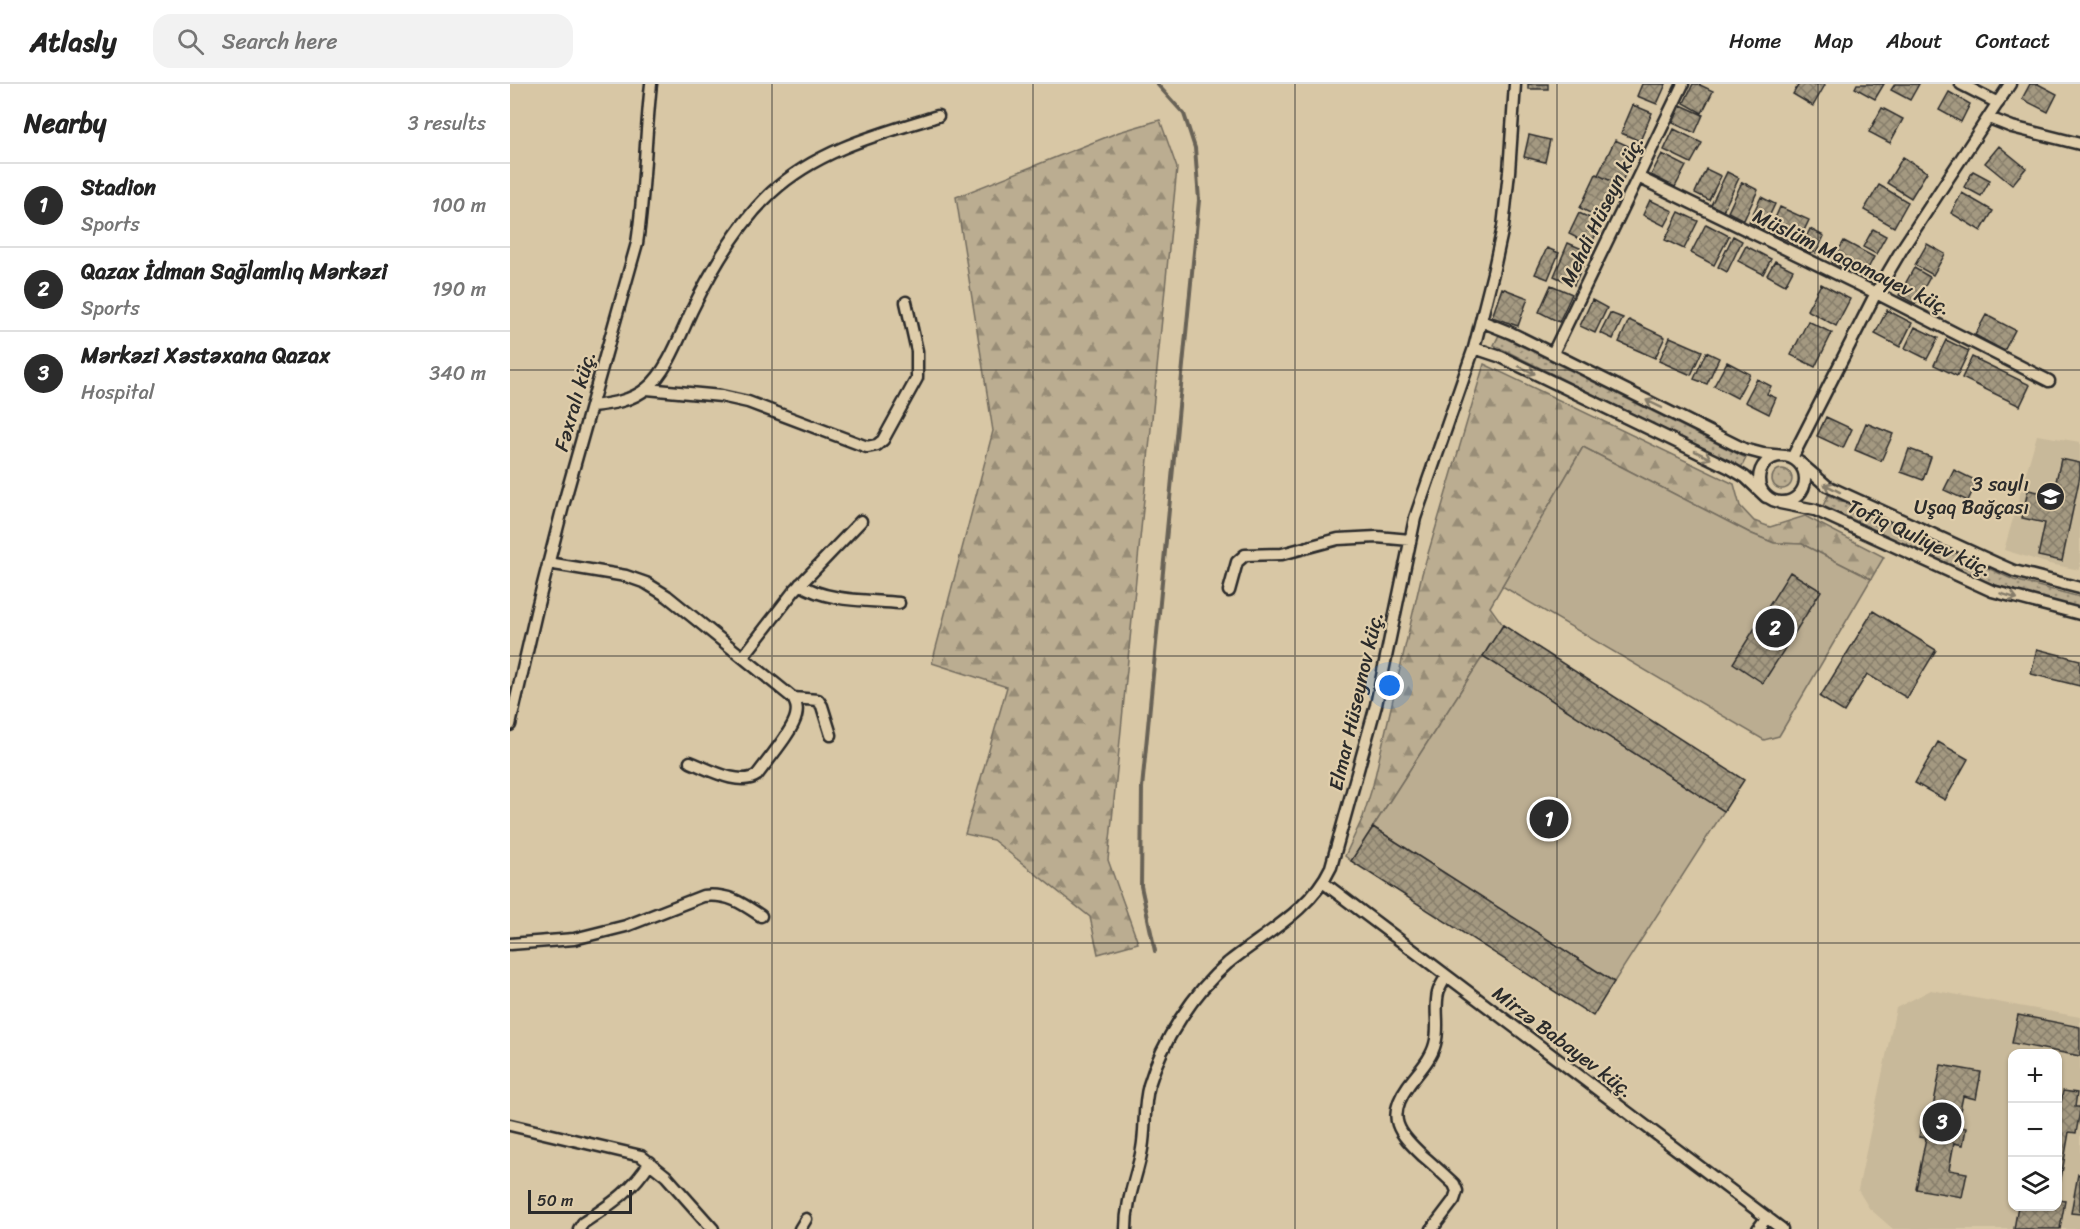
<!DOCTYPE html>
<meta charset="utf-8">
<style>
:root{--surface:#fff;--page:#f2f2f2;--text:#222;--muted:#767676;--line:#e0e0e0;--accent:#2b2b2b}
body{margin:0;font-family:Sriracha,sans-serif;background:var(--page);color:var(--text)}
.controls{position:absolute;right:18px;bottom:18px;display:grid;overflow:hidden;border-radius:12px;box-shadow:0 2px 4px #0004}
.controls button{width:54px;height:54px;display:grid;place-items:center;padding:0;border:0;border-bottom:2px solid var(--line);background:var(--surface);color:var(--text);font:30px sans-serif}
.scale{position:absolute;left:18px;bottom:15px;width:104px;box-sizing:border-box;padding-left:6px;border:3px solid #2b2b2b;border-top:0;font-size:16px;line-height:21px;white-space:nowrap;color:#2b2b2b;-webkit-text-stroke:4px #dfcdaa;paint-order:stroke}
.you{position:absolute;left:880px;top:602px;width:21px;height:21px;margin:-15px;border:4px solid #fff;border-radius:50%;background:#1a73e8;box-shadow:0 0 0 9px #1a73e833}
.badge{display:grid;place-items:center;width:39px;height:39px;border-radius:50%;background:var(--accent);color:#fff;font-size:20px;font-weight:700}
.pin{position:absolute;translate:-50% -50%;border:3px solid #fff;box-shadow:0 2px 6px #0006}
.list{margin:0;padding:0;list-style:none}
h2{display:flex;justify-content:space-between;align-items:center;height:78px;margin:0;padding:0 24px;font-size:26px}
h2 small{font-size:20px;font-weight:400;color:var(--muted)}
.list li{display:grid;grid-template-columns:39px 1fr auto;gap:18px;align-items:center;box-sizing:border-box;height:84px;padding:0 24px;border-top:2px solid var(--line)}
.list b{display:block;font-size:22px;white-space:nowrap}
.list p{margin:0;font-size:20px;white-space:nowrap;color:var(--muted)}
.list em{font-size:20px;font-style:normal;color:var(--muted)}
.icon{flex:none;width:33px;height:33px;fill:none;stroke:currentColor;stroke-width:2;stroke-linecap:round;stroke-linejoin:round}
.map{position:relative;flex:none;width:1570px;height:1145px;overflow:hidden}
header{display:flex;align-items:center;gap:36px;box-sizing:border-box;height:84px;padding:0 30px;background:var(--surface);border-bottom:2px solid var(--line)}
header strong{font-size:28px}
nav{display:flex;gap:33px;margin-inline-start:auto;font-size:21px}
.search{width:420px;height:54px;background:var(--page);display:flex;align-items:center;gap:15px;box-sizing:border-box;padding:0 21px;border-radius:18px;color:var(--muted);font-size:22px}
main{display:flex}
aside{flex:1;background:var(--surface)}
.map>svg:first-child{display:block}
.built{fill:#c8b99a;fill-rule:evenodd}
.grass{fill:url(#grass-dots);stroke:#736c5e;stroke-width:1.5}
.forest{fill:url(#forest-firs);stroke:#736c5e;stroke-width:1.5}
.green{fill:#bbad91;stroke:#736c5e;stroke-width:1.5}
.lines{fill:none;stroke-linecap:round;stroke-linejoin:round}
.stream{stroke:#686256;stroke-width:4}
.building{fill:url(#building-cross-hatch);stroke:#2b2b2b;stroke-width:1.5}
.street-casing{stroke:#2b2b2b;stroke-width:15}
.street{stroke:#dfcdaa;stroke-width:10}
.oneway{stroke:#857c6a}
.grid{fill:none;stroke:#2b2b2b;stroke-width:1.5;stroke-opacity:0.55}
.labels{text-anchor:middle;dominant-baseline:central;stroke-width:4.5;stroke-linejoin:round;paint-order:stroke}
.street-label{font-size:20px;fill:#2b2b2b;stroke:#dfcdaa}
.poi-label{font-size:20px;fill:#2b2b2b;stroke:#dfcdaa;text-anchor:end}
</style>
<header>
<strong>Atlasly</strong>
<div class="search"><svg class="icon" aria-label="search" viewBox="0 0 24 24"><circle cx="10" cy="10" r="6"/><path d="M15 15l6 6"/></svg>Search here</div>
<nav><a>Home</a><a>Map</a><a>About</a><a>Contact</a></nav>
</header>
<main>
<aside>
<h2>Nearby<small>3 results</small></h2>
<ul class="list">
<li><span class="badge">1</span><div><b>Stadion</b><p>Sports</p></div><em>100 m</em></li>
<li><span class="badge">2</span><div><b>Qazax İdman Sağlamlıq Mərkəzi</b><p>Sports</p></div><em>190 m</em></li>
<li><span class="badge">3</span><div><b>Mərkəzi Xəstəxana Qazax</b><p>Hospital</p></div><em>340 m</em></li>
</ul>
</aside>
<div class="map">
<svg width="1570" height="1145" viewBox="0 0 1570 1145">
<defs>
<pattern id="grass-dots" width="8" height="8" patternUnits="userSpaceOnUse" patternTransform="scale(1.5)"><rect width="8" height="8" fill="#bbad91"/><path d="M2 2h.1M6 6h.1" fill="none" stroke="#988d77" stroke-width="1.8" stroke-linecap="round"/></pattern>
<pattern id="forest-firs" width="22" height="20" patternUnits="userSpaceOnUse" patternTransform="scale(1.5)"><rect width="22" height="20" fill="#bbad91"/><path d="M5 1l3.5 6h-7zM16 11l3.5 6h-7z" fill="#988d77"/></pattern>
<pattern id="building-cross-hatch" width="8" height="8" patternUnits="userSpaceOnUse" patternTransform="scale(1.5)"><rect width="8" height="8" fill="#a49981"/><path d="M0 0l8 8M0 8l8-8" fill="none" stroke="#867d6a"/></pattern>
</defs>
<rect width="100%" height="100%" fill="#d8c7a5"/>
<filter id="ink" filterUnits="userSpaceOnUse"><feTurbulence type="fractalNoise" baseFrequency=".0167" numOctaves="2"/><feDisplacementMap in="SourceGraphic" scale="12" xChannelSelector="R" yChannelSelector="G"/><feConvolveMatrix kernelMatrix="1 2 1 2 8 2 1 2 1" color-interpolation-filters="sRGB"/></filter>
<g filter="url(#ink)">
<!-- built -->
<path class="built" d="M 1527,351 L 1570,358 L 1570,486 L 1540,480 L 1494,466 Z
M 1421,906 L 1570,933 L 1570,1145 L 1383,1145 L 1359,1124 L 1348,1106 L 1386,924 ZM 1502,970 L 1548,970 L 1548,1122 L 1502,1122 Z"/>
<!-- grass -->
<path class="grass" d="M 989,251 L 1236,374 L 1231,384 L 984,261 Z
M1262 395a10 10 0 1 1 20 0a10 10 0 1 1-20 0Z
M 1318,411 L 1504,496 L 1570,513 L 1570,524 L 1505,508 L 1480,499 L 1313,422 Z"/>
<!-- forest -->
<path class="forest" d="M 650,36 L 667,84 L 598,776 L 628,859 L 588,870 L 580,833 L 483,756 L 455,750 L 497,603 L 422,579 L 483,347 L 446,113 L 609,48 Z
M 974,280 L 1224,400 L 1230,422 L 1244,437 L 1260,443 L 1295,432 L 1374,473 L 1361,495 L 1292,460 L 1264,459 L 1242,450 L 1073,363 L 980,523 L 993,541 L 841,777 L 835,772 L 853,733 L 863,701 L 912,490 Z"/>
<!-- green -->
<path class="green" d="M 1073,363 L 1242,450 L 1264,459 L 1292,460 L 1361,495 L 1269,652 L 1254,656 L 992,502 Z
M 973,572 L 1214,727 L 1104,898 L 863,743 Z"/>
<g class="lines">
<!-- stream -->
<path class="stream" d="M 645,867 L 631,802 L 632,704 L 689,116 L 685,64 L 674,30 L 647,0"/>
</g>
<!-- building -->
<path class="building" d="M 1018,0 L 1038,0 L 1038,5 L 1018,5 Z
M 1132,0 L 1156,0 L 1147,20 L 1127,12 Z
M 1183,0 L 1188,0 L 1203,7 L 1192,29 L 1174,19 Z
M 1289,0 L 1314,0 L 1315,1 L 1303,22 L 1283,10 Z
M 1347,0 L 1374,0 L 1365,15 L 1345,4 Z
M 1385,0 L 1409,0 L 1400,16 L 1381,6 Z
M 1520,0 L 1528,0 L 1547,10 L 1538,28 L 1512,15 Z
M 1439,8 L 1460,20 L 1451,38 L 1429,26 Z
M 1123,21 L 1142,29 L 1130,57 L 1111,49 Z
M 1171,21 L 1193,31 L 1185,49 L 1163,39 Z
M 1372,24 L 1393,35 L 1380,59 L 1359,48 Z
M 1164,45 L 1192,59 L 1181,79 L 1154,66 Z
M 1019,51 L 1040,56 L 1035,78 L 1014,73 Z
M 1105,56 L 1127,66 L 1110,101 L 1088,91 Z
M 1489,62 L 1516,84 L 1502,101 L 1475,79 Z
M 1152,70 L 1176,82 L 1165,103 L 1141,91 Z
M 1393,73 L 1417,88 L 1401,114 L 1377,99 Z
M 1196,85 L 1211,92 L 1199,116 L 1185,109 Z
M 1463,87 L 1480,96 L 1471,112 L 1454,103 Z
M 1217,88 L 1229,94 L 1213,127 L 1201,121 Z
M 1086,90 L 1110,101 L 1094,136 L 1070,124 Z
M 1232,98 L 1248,106 L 1234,136 L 1218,128 Z
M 1369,101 L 1398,118 L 1384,143 L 1354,126 Z
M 1452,109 L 1483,127 L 1471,147 L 1441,129 Z
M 1251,113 L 1265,120 L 1253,145 L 1239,138 Z
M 1140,116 L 1163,127 L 1155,142 L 1133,131 Z
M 1270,123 L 1299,136 L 1287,161 L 1259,148 Z
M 1169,128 L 1188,137 L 1174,165 L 1155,156 Z
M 1069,129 L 1091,139 L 1081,161 L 1059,150 Z
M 1196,140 L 1219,152 L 1204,181 L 1181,169 Z
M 1300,145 L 1314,152 L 1306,169 L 1292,162 Z
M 1363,145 L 1376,152 L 1366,170 L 1353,163 Z
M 1223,152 L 1232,157 L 1217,188 L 1208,183 Z
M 1334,157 L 1364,173 L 1353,194 L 1322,178 Z
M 1058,159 L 1079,168 L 1064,201 L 1044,192 Z
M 1417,160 L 1435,170 L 1423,191 L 1405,181 Z
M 1236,162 L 1261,175 L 1253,190 L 1228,177 Z
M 1037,164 L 1049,169 L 1038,195 L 1025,190 Z
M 1265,177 L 1283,186 L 1275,201 L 1257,191 Z
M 1404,184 L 1420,193 L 1405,220 L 1389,211 Z
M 1311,200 L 1340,215 L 1326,242 L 1297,226 Z
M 1041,201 L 1062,210 L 1049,238 L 1029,228 Z
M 992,204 L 1018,214 L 1008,242 L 982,233 Z
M 1082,216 L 1097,224 L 1085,249 L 1070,242 Z
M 1377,226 L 1402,239 L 1390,263 L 1365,250 Z
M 1100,229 L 1113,234 L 1103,255 L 1090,249 Z
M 1476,231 L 1505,246 L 1494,267 L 1465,251 Z
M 1119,236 L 1155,253 L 1145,274 L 1109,258 Z
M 1298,237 L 1322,249 L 1305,283 L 1281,271 Z
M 1405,243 L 1428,254 L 1417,275 L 1395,264 Z
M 1160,253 L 1192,267 L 1181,291 L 1149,277 Z
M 1436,256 L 1459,267 L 1447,292 L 1424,281 Z
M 1196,268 L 1209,274 L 1197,300 L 1184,295 Z
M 1462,273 L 1520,301 L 1510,322 L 1452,294 Z
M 1217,278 L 1240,290 L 1227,314 L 1204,302 Z
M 1247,295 L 1261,302 L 1257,310 L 1266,314 L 1259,330 L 1235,318 Z
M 1316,333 L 1342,345 L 1333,364 L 1307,352 Z
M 1356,339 L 1383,350 L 1371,377 L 1345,366 Z
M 1399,365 L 1421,373 L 1413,396 L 1391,388 Z
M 1551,375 L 1570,379 L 1570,392 L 1552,477 L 1528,472 L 1535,439 L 1512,434 L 1518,406 L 1543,411 Z
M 1444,386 L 1467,397 L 1458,417 L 1434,406 Z
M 1280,488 L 1311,507 L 1253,599 L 1223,579 Z
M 1363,527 L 1426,566 L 1397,614 L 1357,590 L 1334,628 L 1310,613 Z
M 993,541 L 1234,696 L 1214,727 L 973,572 Z
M 1527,565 L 1570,576 L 1570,602 L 1521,590 Z
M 1428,658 L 1458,675 L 1435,716 L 1405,699 Z
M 863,743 L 1104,898 L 1083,932 L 841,777 Z
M 1508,931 L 1570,943 L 1570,972 L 1502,959 Z
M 1431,981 L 1471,988 L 1466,1015 L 1453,1012 L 1447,1042 L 1456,1044 L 1453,1061 L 1444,1059 L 1439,1086 L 1457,1089 L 1452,1113 L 1406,1105 L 1416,1054 L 1409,1053 L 1413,1033 L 1421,1034 Z
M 1553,1007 L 1567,1009 L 1565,1023 L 1570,1023 L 1570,1027 L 1566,1049 L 1559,1048 L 1548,1112 L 1548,1018 L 1551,1018 Z
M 1568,1090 L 1570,1091 L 1570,1130 L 1561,1129 Z
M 1548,1116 L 1555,1117 L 1550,1145 L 1504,1145 L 1508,1122 L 1548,1122 Z"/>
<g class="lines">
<defs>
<path id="street" d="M 1451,0 L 1488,19
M 1479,34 L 1502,43 L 1570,60
M 1128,93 L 1366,209 L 1539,297
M 971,237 L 1001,249 L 1234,365 L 1253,370 L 1275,372
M 964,264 L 991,273 L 1220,384 L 1235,393 L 1256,413
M 1043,269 L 1173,0
M 137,305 L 211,312 L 238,318 L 357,363 L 367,361 L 373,356 L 407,294 L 407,267 L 396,218
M 82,322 C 101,320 122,317 137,304 C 157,289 171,249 182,226 C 202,185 227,141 261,109 C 307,66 369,50 428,32
M1249 395a23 23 0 1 1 46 0a23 23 0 1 1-46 0Z
M 1282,374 L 1366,209 L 1392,165 L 1500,0
M 1289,378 L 1317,402 L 1488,480 L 1504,487 L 1570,504
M 1270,419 L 1305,426 L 1482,507 L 1570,530
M 38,479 L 116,492 L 136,499 L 157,512 L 283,614 C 286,620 288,624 286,632 C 283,647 257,677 247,691 C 230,703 198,685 180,678
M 290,500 C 316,518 358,516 389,519
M 719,507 L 727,478 L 735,471 L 772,470 L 828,455 L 867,453 L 900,456
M 233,573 L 284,507 L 351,437
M 283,614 L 308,616 L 312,622 L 321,651
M 0,641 L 28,520 L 53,422 L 127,159 C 135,107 135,53 141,0
M 814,799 L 1272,1145
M 0,860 L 64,855 L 116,842 L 193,812 C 218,809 232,819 251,832
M 0,1041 L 131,1072 L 156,1092 L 203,1145
M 69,1145 L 73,1139 C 101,1120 122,1107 140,1078
M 290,1145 L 296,1135
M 616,1145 C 616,1115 627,1093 632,1065 C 636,1043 633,1022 639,1001 C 652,957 684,908 718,879 C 754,850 801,826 821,783 L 866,621 L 905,434 L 964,264 L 983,189 L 993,143 L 999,88 L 1005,0
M 922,1145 L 944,1116 L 947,1107 L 944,1100 C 934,1091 924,1081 913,1072 C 889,1049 875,1034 898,1002 C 907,989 921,976 925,960 C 930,943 924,926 928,909 C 929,904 933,898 936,893
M 1248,1145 L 1257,1133"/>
</defs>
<!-- street casing -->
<use href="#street" class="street-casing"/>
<!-- street -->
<use href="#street" class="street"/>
</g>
<!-- one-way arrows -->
<defs><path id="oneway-shaft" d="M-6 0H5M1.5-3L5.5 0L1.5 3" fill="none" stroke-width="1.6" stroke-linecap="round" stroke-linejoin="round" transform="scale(1.5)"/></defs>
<g class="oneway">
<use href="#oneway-shaft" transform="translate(1017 286) rotate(26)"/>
<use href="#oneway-shaft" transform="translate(1144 320) rotate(-154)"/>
<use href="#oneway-shaft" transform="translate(1193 371) rotate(26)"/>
<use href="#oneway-shaft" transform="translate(1322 404) rotate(-153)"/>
<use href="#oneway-shaft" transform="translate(1499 512) rotate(17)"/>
</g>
</g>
<!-- grid -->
<path class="grid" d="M 262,0 L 262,1145M 523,0 L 523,1145M 785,0 L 785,1145M 1047,0 L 1047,1145M 1308,0 L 1308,1145M 0,286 L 1570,286M 0,572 L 1570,572M 0,859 L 1570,859"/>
<!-- icons -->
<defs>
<symbol id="school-disc" viewBox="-11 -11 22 22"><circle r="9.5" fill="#2b2b2b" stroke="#dfcdaa"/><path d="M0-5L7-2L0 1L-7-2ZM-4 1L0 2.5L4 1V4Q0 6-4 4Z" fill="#fff"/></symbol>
</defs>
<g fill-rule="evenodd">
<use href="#school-disc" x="1524" y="396" width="33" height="33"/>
</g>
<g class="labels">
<!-- street labels -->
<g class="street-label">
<text transform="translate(1092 127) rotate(-64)">Mehdi Hüseyn küç.</text>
<text transform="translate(1342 178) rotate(26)">Müslüm Maqomayev küç.</text>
<text transform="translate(65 317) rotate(-74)">Fəxralı küç.</text>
<text transform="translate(1410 454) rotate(25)">Tofiq Quliyev küç.</text>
<text transform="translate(846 617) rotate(-77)">Elmar Hüseynov küç.</text>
<text transform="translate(1053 958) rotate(37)">Mirzə Babayev küç.</text>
</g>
<!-- poi labels -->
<g class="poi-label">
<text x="1519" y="400">3 saylı<tspan x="1519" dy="23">Uşaq Bağçası</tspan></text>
</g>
</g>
</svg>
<div class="controls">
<button>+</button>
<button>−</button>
<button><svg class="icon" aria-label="layers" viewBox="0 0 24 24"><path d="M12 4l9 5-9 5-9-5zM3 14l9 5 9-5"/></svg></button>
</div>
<div class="scale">50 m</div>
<div class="you"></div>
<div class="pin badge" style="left:1039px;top:735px">1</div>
<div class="pin badge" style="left:1265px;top:544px">2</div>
<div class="pin badge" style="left:1432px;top:1038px">3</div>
</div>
</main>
